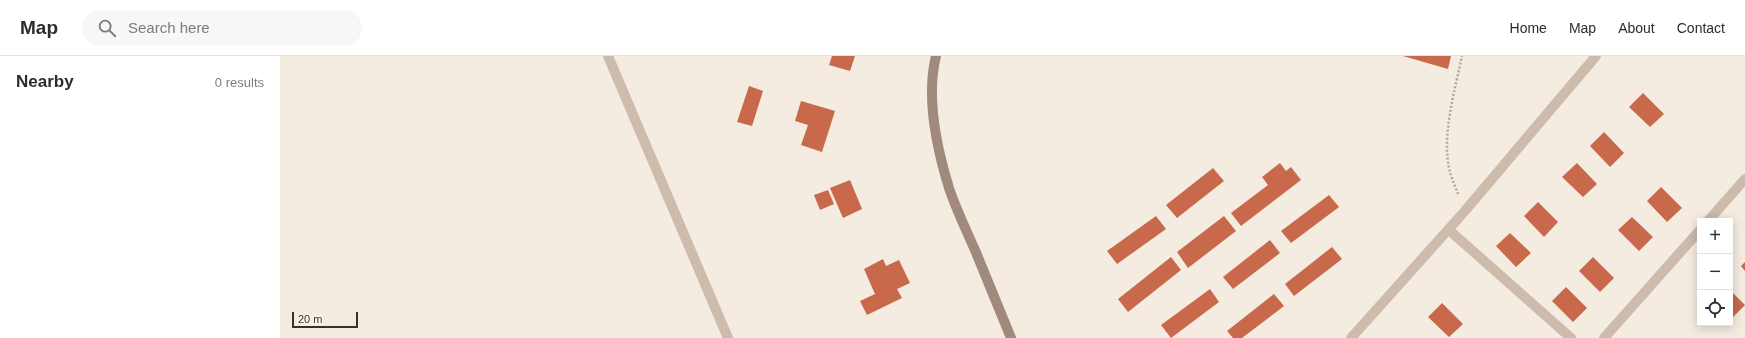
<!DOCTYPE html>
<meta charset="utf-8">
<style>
:root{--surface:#fff;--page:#f7f7f7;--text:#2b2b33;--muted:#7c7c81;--line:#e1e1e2}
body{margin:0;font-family:Arial,sans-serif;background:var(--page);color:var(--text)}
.controls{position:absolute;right:12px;bottom:12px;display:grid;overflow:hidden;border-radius:0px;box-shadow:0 2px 10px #0003}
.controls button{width:36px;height:36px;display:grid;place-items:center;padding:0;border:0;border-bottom:1px solid var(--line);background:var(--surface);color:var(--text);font:20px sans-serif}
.scale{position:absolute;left:12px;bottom:10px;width:66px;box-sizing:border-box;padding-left:4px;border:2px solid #3b302b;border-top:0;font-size:11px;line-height:14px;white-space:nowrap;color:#3b302b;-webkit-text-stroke:3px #fbf5ee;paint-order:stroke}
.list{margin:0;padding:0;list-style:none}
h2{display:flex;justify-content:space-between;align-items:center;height:52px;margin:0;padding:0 16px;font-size:17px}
h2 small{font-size:13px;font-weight:400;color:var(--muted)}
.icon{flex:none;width:22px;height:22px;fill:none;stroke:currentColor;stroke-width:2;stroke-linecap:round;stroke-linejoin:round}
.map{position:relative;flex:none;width:1465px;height:282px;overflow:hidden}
header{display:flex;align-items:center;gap:24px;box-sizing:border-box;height:56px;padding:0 20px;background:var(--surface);border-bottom:1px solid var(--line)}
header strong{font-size:19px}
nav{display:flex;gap:22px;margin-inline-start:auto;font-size:14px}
.search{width:280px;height:36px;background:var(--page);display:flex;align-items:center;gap:10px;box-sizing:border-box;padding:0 14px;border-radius:22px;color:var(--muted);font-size:15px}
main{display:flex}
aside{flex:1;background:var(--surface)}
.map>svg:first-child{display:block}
.building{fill:#c8694b}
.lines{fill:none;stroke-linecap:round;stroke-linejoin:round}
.path{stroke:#b9a596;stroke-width:2.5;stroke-dasharray:2 2;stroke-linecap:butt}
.lane{stroke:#cdbbac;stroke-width:10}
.street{stroke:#cdbbac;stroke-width:10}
.secondary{stroke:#a18a7d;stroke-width:10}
</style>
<header>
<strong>Map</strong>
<div class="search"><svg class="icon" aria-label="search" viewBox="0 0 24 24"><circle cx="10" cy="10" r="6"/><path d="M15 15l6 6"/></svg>Search here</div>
<nav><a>Home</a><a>Map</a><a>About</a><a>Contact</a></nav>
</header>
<main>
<aside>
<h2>Nearby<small>0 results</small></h2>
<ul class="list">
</ul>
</aside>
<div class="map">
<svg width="1465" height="282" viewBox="0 0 1465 282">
<rect width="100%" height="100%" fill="#f4ebe1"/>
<!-- building -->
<path class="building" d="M 552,0 L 575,0 L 570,15 L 549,9 Z
M 1123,0 L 1171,0 L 1168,13 Z
M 469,30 L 483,35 L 472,70 L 457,66 Z
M 1363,37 L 1384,58 L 1370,71 L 1349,51 Z
M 521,45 L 555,55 L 542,96 L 521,89 L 528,69 L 515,65 Z
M 1324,76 L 1344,97 L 1330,111 L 1310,90 Z
M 1000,107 L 1006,115 L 1011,111 L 1021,124 L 961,170 L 951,157 L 988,129 L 982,121 Z
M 1297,107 L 1317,128 L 1303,141 L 1282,121 Z
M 933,112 L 944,125 L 897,162 L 886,149 Z
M 570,124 L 582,153 L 563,162 L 550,132 Z
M 1381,131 L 1402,152 L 1387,166 L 1367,145 Z
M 548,134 L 554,148 L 540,154 L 534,139 Z
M 1049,139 L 1059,151 L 1011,187 L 1001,175 Z
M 1258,146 L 1278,166 L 1264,181 L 1244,160 Z
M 876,160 L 886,173 L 837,208 L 827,195 Z
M 944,160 L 956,175 L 908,212 L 897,196 Z
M 1352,161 L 1373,181 L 1359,195 L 1338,174 Z
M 1230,177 L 1251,197 L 1236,211 L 1216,190 Z
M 990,184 L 1000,197 L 953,233 L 943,221 Z
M 1052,191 L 1062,203 L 1014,240 L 1005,228 Z
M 891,201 L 901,214 L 848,256 L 838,243 Z
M 1313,201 L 1334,222 L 1320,236 L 1299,215 Z
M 603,203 L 606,210 L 619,204 L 630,227 L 617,233 L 622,242 L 587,259 L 580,245 L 595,238 L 584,213 Z
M 1465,206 L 1465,215 L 1461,210 Z
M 1286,231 L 1307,252 L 1293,266 L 1272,245 Z
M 930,233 L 939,246 L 891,282 L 881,269 Z
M 1450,234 L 1465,249 L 1450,264 Z
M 994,238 L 1004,250 L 962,282 L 953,282 L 947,275 Z
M 1162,247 L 1183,268 L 1169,281 L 1148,261 Z"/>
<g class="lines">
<!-- path -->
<path class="path" d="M 1178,138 C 1175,130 1171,121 1169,112 C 1162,77 1175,34 1182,0"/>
<!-- lane -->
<path class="lane" d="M 1428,165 L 1465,123
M 1169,174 L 1291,282
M 1071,282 L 1184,156 L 1316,0
M 1324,282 L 1420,174"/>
<!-- street -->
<path class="street" d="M 328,0 L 448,282"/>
<!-- secondary -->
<path class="secondary" d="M 656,0 C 646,40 657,93 669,132 C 676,153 686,174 695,194 C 707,224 719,253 731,282"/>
</g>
</svg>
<div class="controls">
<button>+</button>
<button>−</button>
<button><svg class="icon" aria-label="locate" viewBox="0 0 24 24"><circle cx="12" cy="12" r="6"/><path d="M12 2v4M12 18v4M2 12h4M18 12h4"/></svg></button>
</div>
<div class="scale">20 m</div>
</div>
</main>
